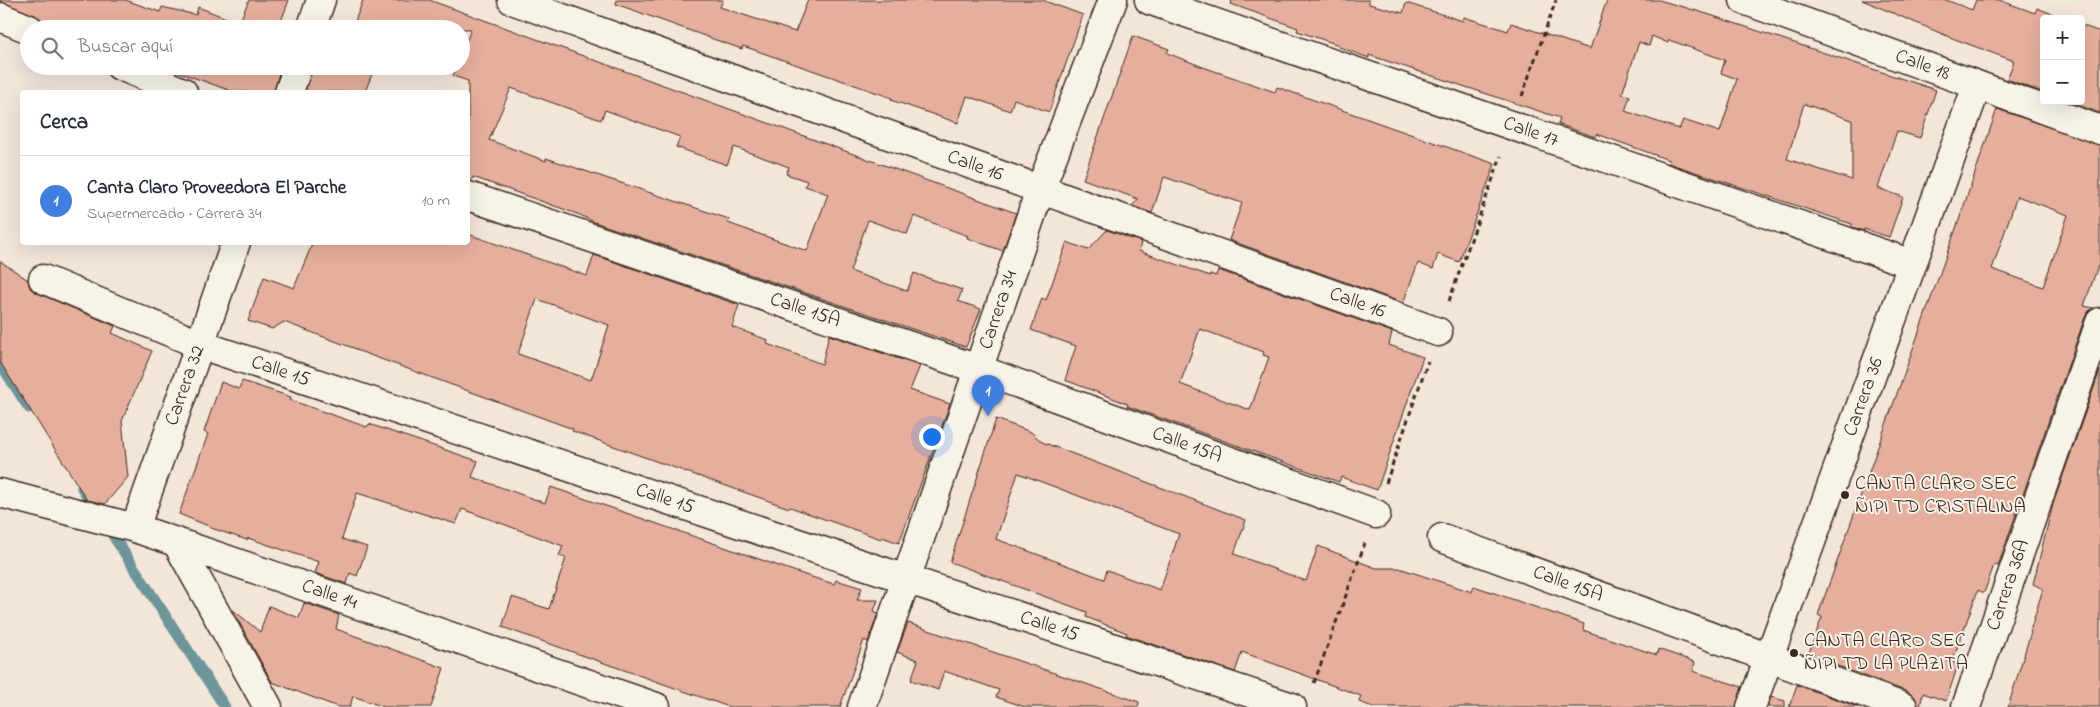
<!DOCTYPE html>
<html lang="es">
<meta charset="utf-8">
<style>
:root{--surface:#fff;--page:#f6f6f7;--text:#1f2937;--muted:#747a83;--line:#e0e1e3;--accent:#0f766e}
body{margin:0;font-family:"Indie Flower",sans-serif;background:var(--page);color:var(--text)}
.controls{position:absolute;right:15px;top:15px;display:grid;overflow:hidden;border-radius:5px;box-shadow:0 5px 20px #0002}
.controls button{width:45px;height:45px;display:grid;place-items:center;padding:0;border:0;border-bottom:1px solid var(--line);background:var(--surface);color:var(--text);font:25px sans-serif}
.you{position:absolute;left:931px;top:436px;width:18px;height:18px;margin:-12px;border:4px solid #fff;border-radius:50%;background:#1a73e8;box-shadow:0 0 0 8px #1a73e833}
.badge{display:grid;place-items:center;width:32px;height:32px;border-radius:50%;background:var(--accent);color:#fff;font-size:16px;font-weight:700}
.pin{position:absolute;translate:-50% -41px;filter:drop-shadow(0 1px 2px #0008)}
.pin::after{content:'';position:absolute;top:26px;width:18px;height:15px;background:inherit;clip-path:polygon(0 0,100% 0,50% 100%)}
.list{margin:0;padding:0;list-style:none}
h2{display:flex;justify-content:space-between;align-items:center;height:65px;margin:0;padding:0 20px;font-size:21px}
h2 small{font-size:16px;font-weight:400;color:var(--muted)}
.list li{display:grid;grid-template-columns:32px 1fr auto;gap:15px;align-items:center;box-sizing:border-box;height:90px;padding:0 20px;border-top:1px solid var(--line)}
.list b{display:block;font-size:19px;white-space:nowrap}
.list p{margin:0;font-size:16px;white-space:nowrap;color:var(--muted)}
.list em{font-size:16px;font-style:normal;color:var(--muted)}
.icon{flex:none;width:28px;height:28px;fill:none;stroke:currentColor;stroke-width:2;stroke-linecap:round;stroke-linejoin:round}
.map{position:relative;flex:none;width:2100px;height:707px;overflow:hidden}
.search{position:absolute;background:var(--surface);box-shadow:0 5px 20px #0002;left:20px;top:20px;width:450px;height:55px;display:flex;align-items:center;gap:12px;box-sizing:border-box;padding:0 18px;border-radius:28px;color:var(--muted);font-size:19px}
.panel{position:absolute;background:var(--surface);box-shadow:0 5px 20px #0002;left:20px;top:90px;width:450px;height:155px;border-radius:5px}
.map>svg:first-child{display:block}
.lines{fill:none;stroke-linecap:round;stroke-linejoin:round}
.stream{stroke:#6d969a;stroke-width:11}
.building{fill:#e6af9d;stroke:#3b2a1e;fill-rule:evenodd}
.minor-casing{stroke:#3b2a1e;stroke-width:31}
.tertiary-casing{stroke:#3b2a1e;stroke-width:31}
.path{stroke:#3b2a1e;stroke-width:3;stroke-dasharray:5 4;stroke-linecap:butt}
.minor{stroke:#f7f3e8;stroke-width:28}
.tertiary{stroke:#f7f3e8;stroke-width:28}
.poi-dot{fill:#3b2a1e;stroke:#f7f3e8;stroke-width:2}
.labels{text-anchor:middle;dominant-baseline:central;stroke-width:4;stroke-linejoin:round;paint-order:stroke}
.street-label{font-size:20px;fill:#3b2a1e;stroke:#f7f3e8}
.poi-label{font-size:20px;fill:#3b2a1e;stroke:#f7f3e8;text-anchor:start}
</style>
<div class="map">
<svg width="2100" height="707" viewBox="0 0 2100 707">
<rect width="100%" height="100%" fill="#f4e5d9"/>
<filter id="ink" filterUnits="userSpaceOnUse"><feTurbulence type="fractalNoise" baseFrequency=".02" numOctaves="2"/><feDisplacementMap in="SourceGraphic" scale="10" xChannelSelector="R" yChannelSelector="G"/><feConvolveMatrix kernelMatrix="1 2 1 2 8 2 1 2 1" color-interpolation-filters="sRGB"/></filter>
<g filter="url(#ink)">
<g class="lines">
<!-- stream -->
<path class="stream" d="M 0,363 L 29,408
M 82,488 L 225,707"/>
</g>
<!-- building -->
<path class="building" d="M 0,0 L 125,0 L 160,12 L 162,7 L 196,15 L 198,7 L 239,23 L 249,0 L 289,0 L 278,29 L 46,29 L 41,19 L 35,15 L 0,2 Z
M 363,0 L 429,0 L 1016,213 L 1003,251 L 967,238 L 968,236 L 914,216 L 907,234 L 868,220 L 850,271 L 907,291 L 914,273 L 962,290 L 958,301 L 981,309 L 966,347 L 594,222 L 580,215 L 473,177 L 471,181 L 468,181 L 468,81 L 453,76 L 457,66 L 461,66 L 461,55 L 471,29 L 352,29 ZM 511,88 L 601,120 L 605,110 L 680,137 L 676,147 L 727,165 L 734,147 L 789,167 L 786,174 L 807,181 L 805,186 L 828,194 L 807,251 L 728,223 L 729,219 L 546,158 L 546,161 L 489,140 Z
M 617,0 L 723,0 L 720,7 L 795,32 L 808,0 L 1042,0 L 1083,15 L 1049,112 L 1014,99 L 1010,111 L 967,96 L 958,123 L 891,100 L 892,98 L 743,46 L 742,49 L 713,39 L 616,4 Z
M 1232,0 L 1369,0 L 1369,4 L 1403,13 L 1406,3 L 1463,21 L 1464,17 L 1508,31 L 1511,23 L 1590,49 L 1607,0 L 1659,0 L 1704,13 L 1936,90 L 1920,138 L 1897,131 L 1878,188 L 1903,197 L 1889,237 L 1864,229 L 1864,231 L 1852,227 L 1852,224 L 1668,163 L 1669,160 L 1597,134 L 1595,137 L 1558,124 L 1560,118 L 1369,55 L 1369,58 L 1339,47 L 1339,45 L 1297,31 L 1298,28 L 1231,4 ZM 1652,36 L 1668,43 L 1669,40 L 1725,60 L 1721,73 L 1737,79 L 1720,132 L 1683,120 L 1679,129 L 1625,111 L 1630,96 L 1622,94 L 1639,42 L 1649,46 ZM 1804,104 L 1852,120 L 1852,180 L 1787,159 Z
M 1862,0 L 1946,0 L 1972,10 L 1976,0 L 1999,0 L 2035,13 L 2037,8 L 2066,19 L 2044,19 L 2044,93 L 2007,79 L 2014,61 L 1952,38 Z
M 2081,25 L 2100,32 L 2100,113 L 2067,101 L 2081,101 Z
M 1133,36 L 1169,49 L 1167,53 L 1203,67 L 1275,92 L 1277,87 L 1495,164 L 1459,262 L 1438,254 L 1433,269 L 1418,263 L 1403,303 L 1229,240 L 1242,203 L 1164,177 L 1152,213 L 1132,206 L 1138,199 L 1083,179 Z
M 162,66 L 281,66 L 274,92 L 234,92 Z
M 313,66 L 375,66 L 365,92 L 305,92 Z
M 1997,109 L 2100,145 L 2100,260 L 2084,306 L 2094,308 L 2089,311 L 2085,317 L 1998,566 L 1994,565 L 1984,593 L 1978,590 L 1952,662 L 1958,665 L 1946,701 L 1923,693 L 1920,707 L 1918,707 L 1915,697 L 1908,692 L 1808,655 L 1822,617 L 1818,615 L 1960,217 ZM 2017,196 L 2068,215 L 2043,287 L 1992,269 Z
M 1107,230 L 1141,242 L 1139,251 L 1210,276 L 1210,274 L 1216,276 L 1218,270 L 1392,332 L 1389,345 L 1423,357 L 1377,490 L 1341,477 L 1339,482 L 1127,406 L 1128,404 L 1065,380 L 1076,346 L 1031,330 L 1042,298 L 1046,300 L 1067,242 L 1088,250 ZM 1200,329 L 1264,352 L 1263,355 L 1269,357 L 1250,410 L 1180,384 Z
M 468,234 L 587,276 L 594,255 L 739,305 L 732,327 L 768,340 L 767,344 L 822,364 L 829,335 L 920,366 L 910,390 L 950,404 L 899,543 L 882,537 L 881,539 L 790,507 L 789,508 L 644,457 L 572,431 L 573,429 L 356,350 L 356,349 L 284,322 L 272,329 L 248,321 L 264,277 L 294,288 L 313,242 L 468,242 ZM 537,299 L 609,325 L 591,380 L 518,354 Z
M 0,261 L 28,280 L 30,288 L 37,293 L 115,326 L 112,333 L 152,351 L 122,421 L 128,477 L 105,504 L 87,500 L 0,362 Z
M 2100,370 L 2100,707 L 2008,707 L 2031,632 L 2030,631 L 2043,589 L 2033,584 L 2053,504 Z
M 242,381 L 291,397 L 290,400 L 367,427 L 369,424 L 478,461 L 472,477 L 545,503 L 551,487 L 805,575 L 834,584 L 836,580 L 862,588 L 857,600 L 878,600 L 874,611 L 878,613 L 868,642 L 864,640 L 840,707 L 729,707 L 502,627 L 512,597 L 549,609 L 566,558 L 559,556 L 563,546 L 462,509 L 456,524 L 357,493 L 342,539 L 367,547 L 357,576 L 350,573 L 347,584 L 315,573 L 319,562 L 248,538 L 247,540 L 211,528 L 211,527 L 179,514 L 208,434 L 204,432 L 221,382 L 239,389 Z
M 996,419 L 1031,432 L 1042,442 L 1246,520 L 1234,554 L 1306,581 L 1318,546 L 1376,568 L 1399,568 L 1472,592 L 1474,586 L 1584,624 L 1583,630 L 1657,655 L 1658,649 L 1695,662 L 1693,671 L 1742,687 L 1736,707 L 1373,707 L 1359,702 L 1361,696 L 1242,652 L 1235,672 L 1126,635 L 1127,633 L 1086,617 L 1087,612 L 950,562 ZM 1018,473 L 1179,534 L 1160,590 L 1107,570 L 1104,579 L 996,539 Z
M 304,603 L 339,615 L 336,629 L 444,668 L 431,707 L 384,707 L 353,696 L 350,707 L 338,707 L 272,682 L 232,609 L 260,632 L 269,606 L 299,618 Z
M 908,623 L 1139,702 L 1138,707 L 1025,707 L 996,697 L 999,690 L 944,671 L 938,690 L 911,680 L 918,660 L 897,652 Z
M 1797,685 L 1858,707 L 1789,707 Z
M 1771,697 L 1785,701 L 1785,707 L 1768,707 Z"/>
<g class="lines">
<defs>
<g id="minor">
<path id="s1" d="M 512,0 L 1438,332"/>
<path id="s2" d="M 1149,0 L 1912,264"/>
<path d="M 0,17 L 29,29"/>
<path d="M 311,29 L 321,0"/>
<path d="M 120,66 L 183,92"/>
<path d="M 289,92 L 298,66"/>
<path id="s3" d="M 468,196 L 978,369 L 1376,514"/>
<path id="s4" d="M 43,279 L 201,345 L 1292,707"/>
<path id="s5" d="M 0,493 L 135,528 L 656,707"/>
<path id="s6" d="M 135,528 L 236,242"/>
<path id="s7" d="M 1442,538 L 1903,707"/>
<path d="M 177,543 L 268,707"/>
<path id="s8" d="M 862,707 L 1040,190 L 1113,0"/>
<path id="s9" d="M 1751,707 L 1977,86"/>
<path id="s10" d="M 1966,707 L 2100,322"/>
</g>
<g id="tertiary">
<path id="s11" d="M 1744,0 L 2100,130"/>
</g>
</defs>
<!-- minor casing -->
<use href="#minor" class="minor-casing"/>
<!-- tertiary casing -->
<use href="#tertiary" class="tertiary-casing"/>
<!-- path -->
<path class="path" d="M 1522,96 L 1556,0
M 1449,301 L 1501,156
M 1386,483 L 1428,361
M 1314,683 L 1365,543"/>
<!-- minor -->
<use href="#minor" class="minor"/>
<!-- tertiary -->
<use href="#tertiary" class="tertiary"/>
</g>
</g>
<!-- markers -->
<g class="poi-dot">
<circle cx="1845" cy="495" r="5"/>
<circle cx="1794" cy="653" r="5"/>
</g>
<g class="labels">
<!-- street labels -->
<g class="street-label">
<text stroke="none"><textPath href="#s11" startOffset="190">Calle 18</textPath></text>
<text stroke="none"><textPath href="#s2" startOffset="404">Calle 17</textPath></text>
<text stroke="none"><textPath href="#s1" startOffset="492">Calle 16</textPath></text>
<text stroke="none"><textPath href="#s1" startOffset="898">Calle 16</textPath></text>
<text stroke="none"><textPath href="#s3" startOffset="356">Calle 15A</textPath></text>
<text stroke="none"><textPath href="#s8" startOffset="420">Carrera 34</textPath></text>
<text stroke="none"><textPath href="#s4" startOffset="255">Calle 15</textPath></text>
<text stroke="none"><textPath href="#s6" startOffset="151">Carrera 32</textPath></text>
<text stroke="none"><textPath href="#s9" startOffset="330">Carrera 36</textPath></text>
<text stroke="none"><textPath href="#s3" startOffset="761">Calle 15A</textPath></text>
<text stroke="none"><textPath href="#s4" startOffset="660">Calle 15</textPath></text>
<text stroke="none"><textPath href="#s7" startOffset="134">Calle 15A</textPath></text>
<text stroke="none"><textPath href="#s10" startOffset="129">Carrera 36A</textPath></text>
<text stroke="none"><textPath href="#s5" startOffset="345">Calle 14</textPath></text>
<text stroke="none"><textPath href="#s4" startOffset="1065">Calle 15</textPath></text>
</g>
<!-- poi labels -->
<g class="poi-label">
<text x="1855" y="484">CANTA CLARO SEC<tspan x="1855" dy="23">ÑIPI TD CRISTALINA</tspan></text>
<text x="1804" y="641">CANTA CLARO SEC<tspan x="1804" dy="23">ÑIPI TD LA PLAZITA</tspan></text>
</g>
</g>
</svg>
<div class="controls">
<button>+</button>
<button>−</button>
</div>
<div class="you"></div>
<div class="pin badge" style="left:988px;top:416px;background:#3f7fe0">1</div>
<div class="search"><svg class="icon" aria-label="search" viewBox="0 0 24 24"><circle cx="10" cy="10" r="6"/><path d="M15 15l6 6"/></svg>Buscar aquí</div>
<section class="panel">
<h2>Cerca<small></small></h2>
<ul class="list">
<li><span class="badge" style="background:#3f7fe0">1</span><div><b>Canta Claro Proveedora El Parche</b><p>Supermercado · Carrera 34</p></div><em>10 m</em></li>
</ul>
</section>
</div>
